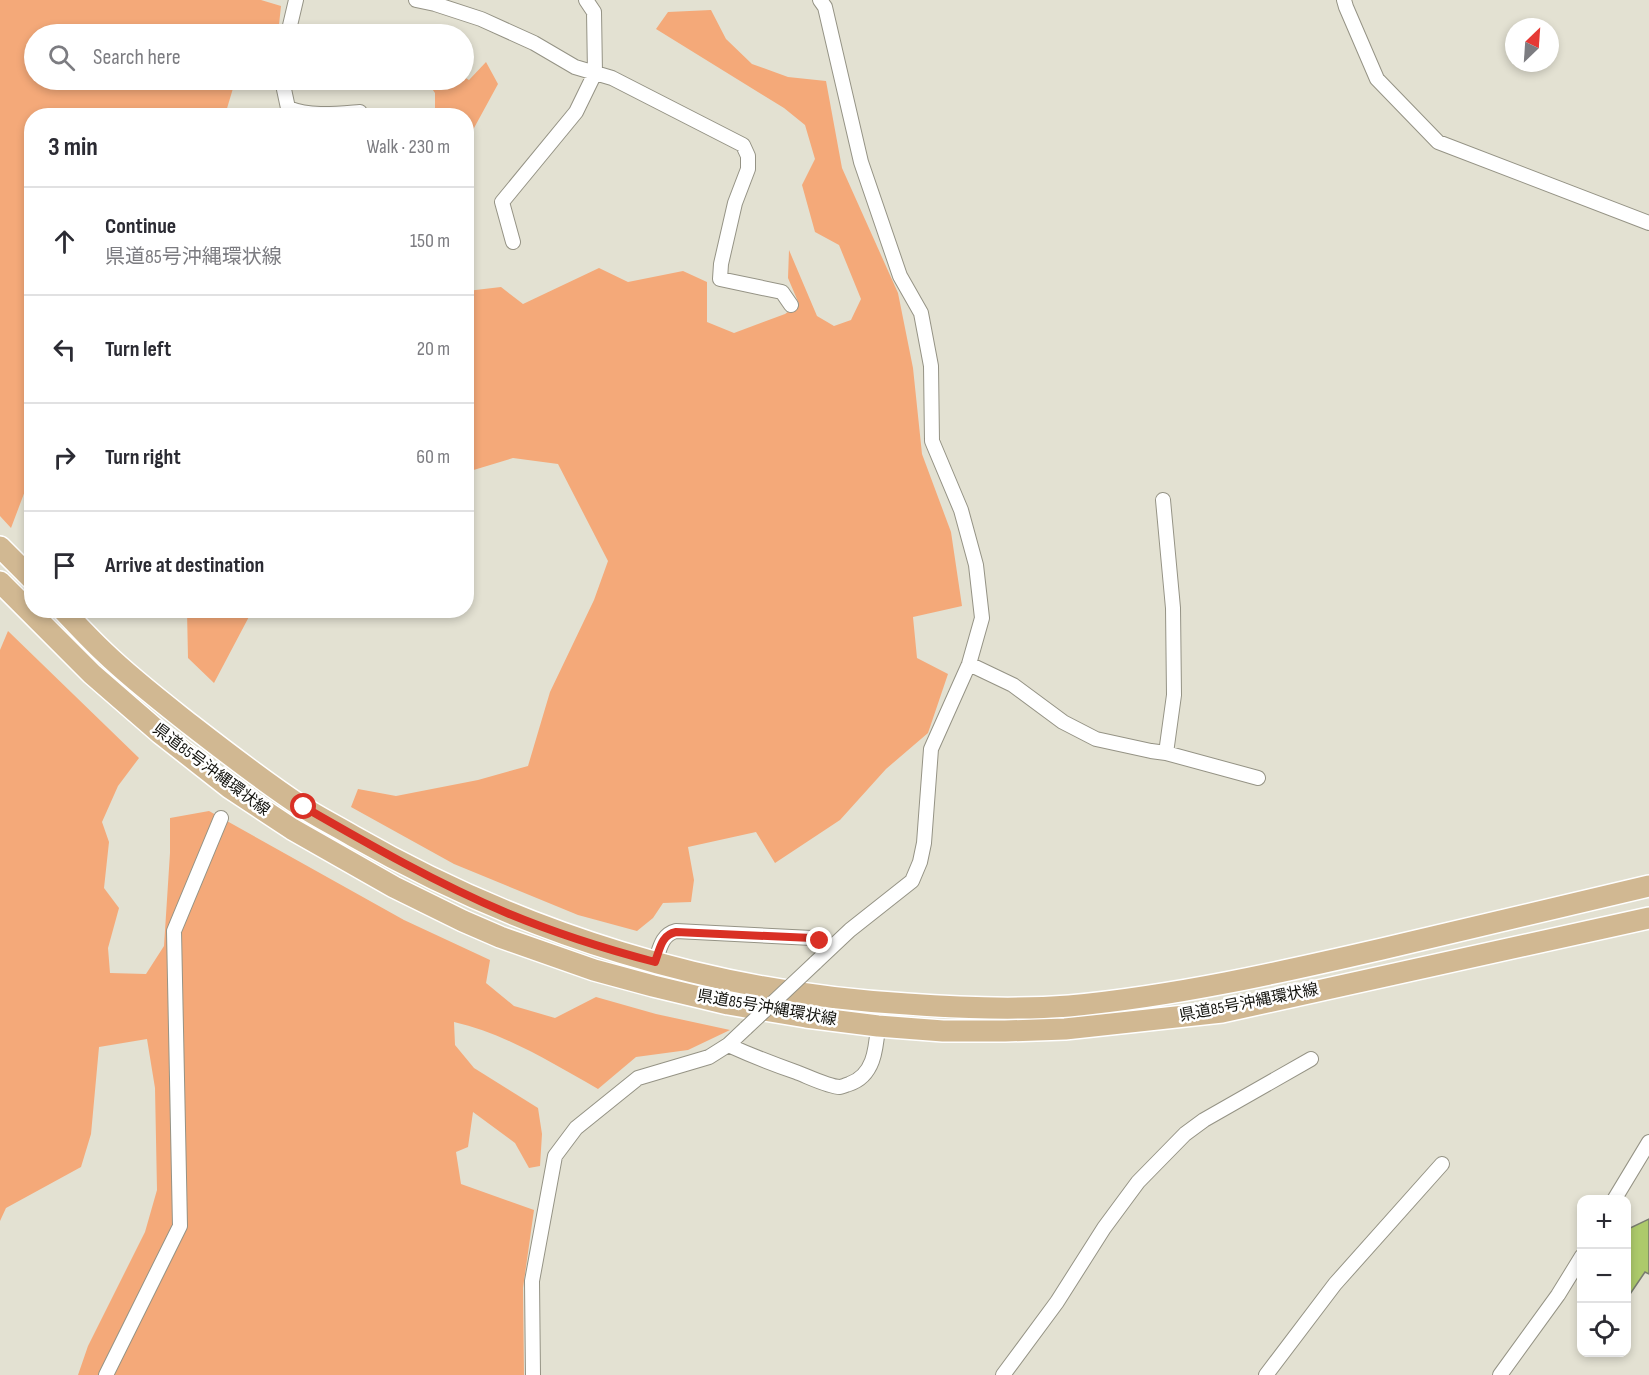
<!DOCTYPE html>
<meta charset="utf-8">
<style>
:root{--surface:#fff;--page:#f2f2f3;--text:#2b2b33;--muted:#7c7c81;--line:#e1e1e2}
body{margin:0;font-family:"Sofia Sans Condensed","Noto Sans JP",sans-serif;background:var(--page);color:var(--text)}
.controls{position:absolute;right:18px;bottom:18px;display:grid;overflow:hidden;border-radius:12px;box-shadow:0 3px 9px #0003}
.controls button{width:54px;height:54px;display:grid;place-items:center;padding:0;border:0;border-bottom:2px solid var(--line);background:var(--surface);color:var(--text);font:30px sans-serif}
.compass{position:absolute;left:1505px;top:18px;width:54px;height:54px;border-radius:50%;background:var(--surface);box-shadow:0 3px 9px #0003;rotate:25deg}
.stop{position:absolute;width:18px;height:18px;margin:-14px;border:4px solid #d93025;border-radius:50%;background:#fff}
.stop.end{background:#d93025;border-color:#fff;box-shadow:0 2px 6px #0008}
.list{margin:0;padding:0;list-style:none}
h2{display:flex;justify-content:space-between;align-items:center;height:78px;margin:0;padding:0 24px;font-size:26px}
h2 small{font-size:20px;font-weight:400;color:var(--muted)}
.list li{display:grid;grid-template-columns:39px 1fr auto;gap:18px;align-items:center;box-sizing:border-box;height:108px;padding:0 24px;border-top:2px solid var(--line)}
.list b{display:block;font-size:22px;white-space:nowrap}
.list p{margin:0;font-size:20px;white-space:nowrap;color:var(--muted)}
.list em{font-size:20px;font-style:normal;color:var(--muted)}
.icon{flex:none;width:33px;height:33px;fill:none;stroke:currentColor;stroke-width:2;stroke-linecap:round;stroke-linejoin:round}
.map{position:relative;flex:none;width:1649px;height:1375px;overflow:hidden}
.search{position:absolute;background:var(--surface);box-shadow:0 3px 9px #0003;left:24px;top:24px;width:450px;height:66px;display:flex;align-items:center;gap:15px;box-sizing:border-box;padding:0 21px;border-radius:33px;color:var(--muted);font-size:22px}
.panel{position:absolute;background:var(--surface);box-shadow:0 3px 9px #0003;left:24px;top:108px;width:450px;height:510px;border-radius:24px}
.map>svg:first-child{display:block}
.green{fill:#f4a979}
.building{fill:#adca6b;stroke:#787c6f;stroke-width:1.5}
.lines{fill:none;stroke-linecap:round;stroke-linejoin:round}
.street-casing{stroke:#959385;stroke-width:16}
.primary-casing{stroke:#fff;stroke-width:24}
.street{stroke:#fff;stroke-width:14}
.primary{stroke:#d1b892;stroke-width:21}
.street-bridge-casing{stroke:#959385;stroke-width:16;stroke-linecap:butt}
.street-bridge{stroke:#fff;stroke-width:14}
.route{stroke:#d93025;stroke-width:8}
.labels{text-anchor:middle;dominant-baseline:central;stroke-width:5;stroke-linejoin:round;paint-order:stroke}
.street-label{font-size:16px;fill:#13130e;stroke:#fff}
</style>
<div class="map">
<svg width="1649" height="1375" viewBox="0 0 1649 1375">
<rect width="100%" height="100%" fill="#e3e1d2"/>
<!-- green -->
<path class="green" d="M 0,0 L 261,0 L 281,6 L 278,34 L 34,34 L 34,80 L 242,80 L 234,85 L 225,115 L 32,116 L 31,475 L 11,528 L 0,516 Z
M 711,10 L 726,39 L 752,64 L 788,77 L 826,81 L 842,168 L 898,293 L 913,368 L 922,454 L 951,532 L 962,606 L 913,617 L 917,658 L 948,674 L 928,733 L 886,769 L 840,820 L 775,863 L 756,832 L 688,847 L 694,880 L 691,902 L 663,903 L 653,918 L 637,931 L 578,915 L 454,864 L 351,807 L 358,789 L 396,796 L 478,780 L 528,766 L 550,692 L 594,600 L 608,561 L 558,464 L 513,458 L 467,472 L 467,291 L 501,287 L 523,304 L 599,268 L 628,282 L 683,271 L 707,282 L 707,322 L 734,333 L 785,314 L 799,304 L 788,278 L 789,250 L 817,316 L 834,326 L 851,320 L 861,299 L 839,245 L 815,232 L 802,185 L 815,159 L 805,125 L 784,108 L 656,29 L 668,12 Z
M 486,62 L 498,84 L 474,128 L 467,135 L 466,116 L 435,115 L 435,93 L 426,80 L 464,80 L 464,77 L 469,80 Z
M 187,611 L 252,611 L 214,683 L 188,658 Z
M 8,631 L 139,758 L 118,786 L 102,822 L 109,842 L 104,888 L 119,908 L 108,948 L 110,973 L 146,974 L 164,946 L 170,853 L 170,818 L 209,811 L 404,920 L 490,960 L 486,983 L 514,1006 L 555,1018 L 596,997 L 656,1014 L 730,1030 L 688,1050 L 636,1057 L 598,1089 C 552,1063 506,1034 454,1022 L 455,1045 L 474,1068 L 538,1108 L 542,1134 L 540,1166 L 529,1168 L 515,1143 L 473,1112 L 468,1147 L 456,1152 L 461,1184 L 534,1210 L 523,1288 L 524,1375 L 78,1375 L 88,1346 L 145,1232 L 157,1190 L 155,1088 L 147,1039 L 99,1047 L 91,1134 L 81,1167 L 6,1208 L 0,1221 L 0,650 Z"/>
<!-- building -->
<path class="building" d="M 1649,1219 L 1649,1274 L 1645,1272 L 1626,1300 L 1626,1230 Z"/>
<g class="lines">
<defs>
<path id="street" d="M 416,0 L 435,4 L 481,19 L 534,43 L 575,67 L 612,78 L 743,145 L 748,156 L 748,169 L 735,203 L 721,264 L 720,279 L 782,292 L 791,305
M 1344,0 L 1346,7 L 1377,79 L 1438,142 L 1649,223
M 288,34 L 296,0
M 282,80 L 288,108 C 311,117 335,114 360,112
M 513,242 L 502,202 L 576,112 L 595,73 L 594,12 L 586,0
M 1163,500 L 1173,608 L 1174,695 L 1166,753
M 969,664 L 1013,685 L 1063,722 L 1096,739 L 1151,751 L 1166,753 L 1258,778
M 655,962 C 660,949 661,935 676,931 L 812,938 L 830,947
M 815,963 L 850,930 L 912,881 L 920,862 L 924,843 L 931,749 L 969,664 L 982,618 L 976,565 L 961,510 L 932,441 L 931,366 L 921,313 L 900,276 L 861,162 L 825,7 L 820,0
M 728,1045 C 750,1055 773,1064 796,1072 C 807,1076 829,1087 840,1087 C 842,1087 848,1084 849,1084 C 874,1076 876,1049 878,1026
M 1614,1200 L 1649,1142
M 106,1375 L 180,1226 L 174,931 L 221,818
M 533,1375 L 532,1281 L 555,1156 L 576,1128 L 638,1078 L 709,1057 L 728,1045 L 746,1028
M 1003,1375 L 1057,1302 L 1104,1228 L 1138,1182 L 1185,1134 L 1204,1120 L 1311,1059
M 1266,1375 L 1335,1284 L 1442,1164
M 1500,1375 L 1558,1295 L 1582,1256"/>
<path id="primary" d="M 0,547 L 32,579
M 0,582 L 92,674 L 160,733 L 230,788 L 292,829 L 394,887 L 463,921 L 500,937 L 594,970 L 653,986 L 728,1004 L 806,1017 L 878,1026 L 943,1031 L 1005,1031 L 1065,1029 L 1222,1012 L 1649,918
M 63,610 C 77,625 91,640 105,653 C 132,679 162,702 191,725 C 227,753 263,781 301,806 C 318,817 336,826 353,836 C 522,933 712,993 907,1004 C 960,1008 1016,1010 1069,1006 C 1175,996 1278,973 1382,949 C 1471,928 1560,907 1649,886"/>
</defs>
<!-- street casing -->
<use href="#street" class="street-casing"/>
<!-- primary casing -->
<use href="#primary" class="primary-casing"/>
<!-- street -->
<use href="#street" class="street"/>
<!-- primary -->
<use href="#primary" class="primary"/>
<defs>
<path id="street-bridge" d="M 746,1028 L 815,963"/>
</defs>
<!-- street-bridge casing -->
<use href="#street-bridge" class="street-bridge-casing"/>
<!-- street-bridge -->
<use href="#street-bridge" class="street-bridge"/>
</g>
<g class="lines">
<!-- route -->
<path class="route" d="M 304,807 C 370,845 436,883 507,913 C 555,933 605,949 655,962 C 660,949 661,935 676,932 L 812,938 L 820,941"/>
</g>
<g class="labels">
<!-- street labels -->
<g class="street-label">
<text transform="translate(211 770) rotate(37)">県道85号沖縄環状線</text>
<text transform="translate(1249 1003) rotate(-11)">県道85号沖縄環状線</text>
<text transform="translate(767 1008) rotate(10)">県道85号沖縄環状線</text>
</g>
</g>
</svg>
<div class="controls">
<button>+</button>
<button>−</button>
<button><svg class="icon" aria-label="locate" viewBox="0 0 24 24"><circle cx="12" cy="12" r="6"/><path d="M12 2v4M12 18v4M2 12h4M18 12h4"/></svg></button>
</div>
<svg class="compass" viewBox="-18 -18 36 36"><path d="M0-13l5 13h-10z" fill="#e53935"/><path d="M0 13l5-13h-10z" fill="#7c7c81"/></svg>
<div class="stop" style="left:304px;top:807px"></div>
<div class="stop end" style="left:820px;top:941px"></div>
<div class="search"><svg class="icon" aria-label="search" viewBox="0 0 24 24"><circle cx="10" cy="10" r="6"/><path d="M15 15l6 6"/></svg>Search here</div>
<section class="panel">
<h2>3 min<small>Walk · 230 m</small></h2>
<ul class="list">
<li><svg class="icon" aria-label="ahead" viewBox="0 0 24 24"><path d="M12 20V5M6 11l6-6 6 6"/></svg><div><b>Continue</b><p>県道85号沖縄環状線</p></div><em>150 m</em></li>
<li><svg class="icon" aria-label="left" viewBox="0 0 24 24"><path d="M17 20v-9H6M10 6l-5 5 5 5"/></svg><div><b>Turn left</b></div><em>20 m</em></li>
<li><svg class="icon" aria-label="right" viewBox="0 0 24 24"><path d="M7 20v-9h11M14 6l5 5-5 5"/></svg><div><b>Turn right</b></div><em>60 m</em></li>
<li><svg class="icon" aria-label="arrive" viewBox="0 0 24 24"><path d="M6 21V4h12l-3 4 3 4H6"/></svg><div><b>Arrive at destination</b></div></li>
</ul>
</section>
</div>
